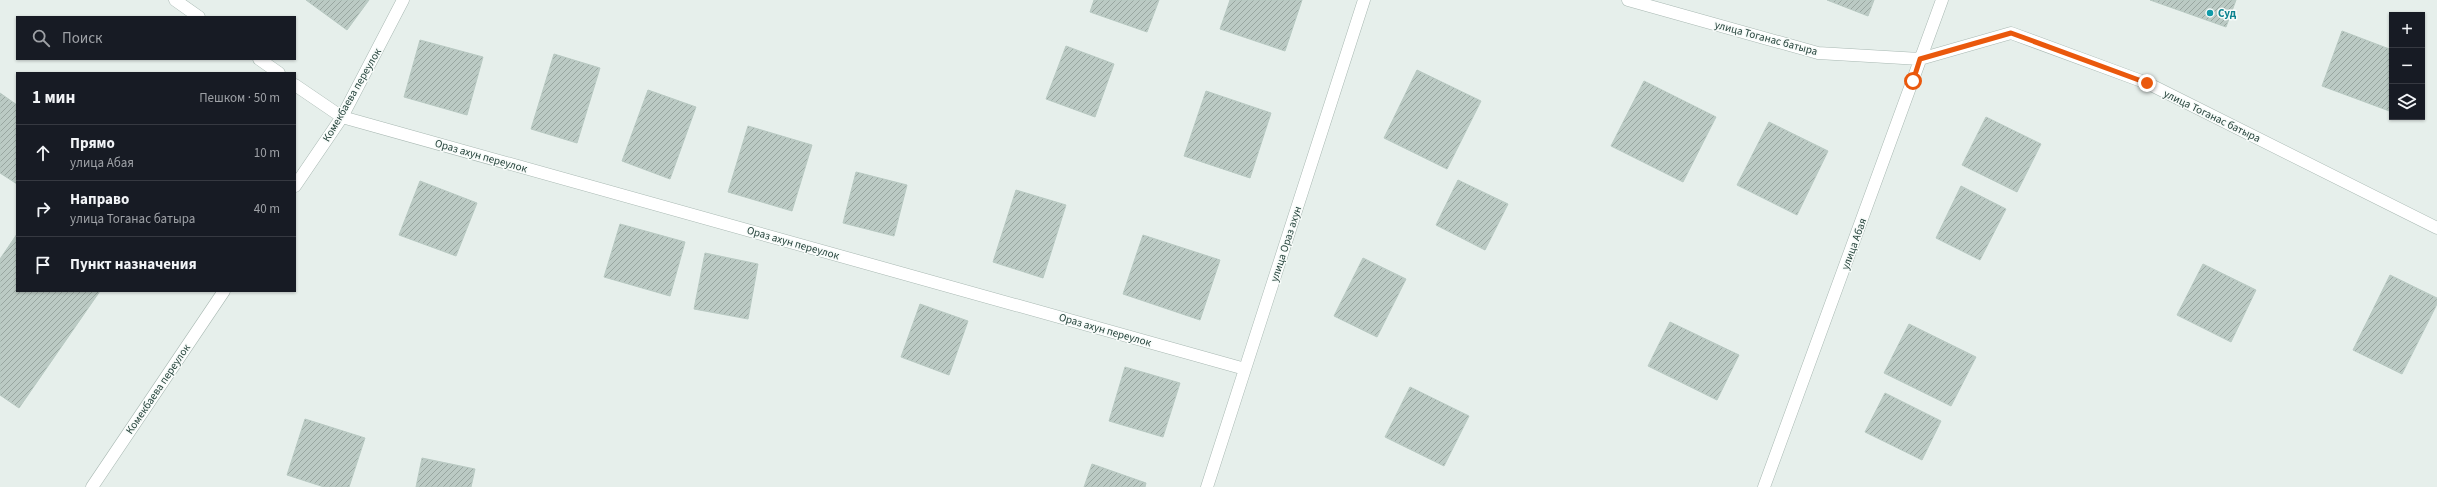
<!DOCTYPE html>
<html lang="ru">
<meta charset="utf-8">
<style>
:root{--surface:#171b24;--page:#242831;--text:#f1f3f6;--muted:#9ea1a6;--line:#363941}
body{margin:0;font-family:"Source Sans 3",sans-serif;background:var(--page);color:var(--text)}
.controls{position:absolute;right:12px;top:12px;display:grid;overflow:hidden;border-radius:0px;box-shadow:0 1px 3px #0004}
.controls button{width:36px;height:36px;display:grid;place-items:center;padding:0;border:0;border-bottom:1px solid var(--line);background:var(--surface);color:var(--text);font:20px sans-serif}
.stop{position:absolute;width:12px;height:12px;margin:-9px;border:3px solid #ea580c;border-radius:50%;background:#fff}
.stop.end{background:#ea580c;border-color:#fff;box-shadow:0 1px 4px #0008}
.list{margin:0;padding:0;list-style:none}
h2{display:flex;justify-content:space-between;align-items:center;height:52px;margin:0;padding:0 16px;font-size:17px}
h2 small{font-size:13px;font-weight:400;color:var(--muted)}
.list li{display:grid;grid-template-columns:26px 1fr auto;gap:12px;align-items:center;box-sizing:border-box;height:56px;padding:0 16px;border-top:1px solid var(--line)}
.list b{display:block;font-size:15px;white-space:nowrap}
.list p{margin:0;font-size:13px;white-space:nowrap;color:var(--muted)}
.list em{font-size:13px;font-style:normal;color:var(--muted)}
.icon{flex:none;width:22px;height:22px;fill:none;stroke:currentColor;stroke-width:2;stroke-linecap:round;stroke-linejoin:round}
.map{position:relative;flex:none;width:2437px;height:487px;overflow:hidden}
.search{position:absolute;background:var(--surface);box-shadow:0 1px 3px #0004;left:16px;top:16px;width:280px;height:44px;display:flex;align-items:center;gap:10px;box-sizing:border-box;padding:0 14px;border-radius:0px;color:var(--muted);font-size:15px}
.panel{position:absolute;background:var(--surface);box-shadow:0 1px 3px #0004;left:16px;top:72px;width:280px;height:220px;border-radius:0px}
.map>svg:first-child{display:block}
.building{fill:url(#building-hatch);stroke:#b8c9c2}
.lines{fill:none;stroke-linecap:round;stroke-linejoin:round}
.minor-casing{stroke:#a8b8b2;stroke-width:13}
.minor{stroke:#fff;stroke-width:12}
.route{stroke:#ea580c;stroke-width:5}
.culture-dot{fill:#0f9aa8;stroke:#f7fbf9;stroke-width:1.5}
.labels{text-anchor:middle;dominant-baseline:central;stroke-width:3;stroke-linejoin:round;paint-order:stroke}
.culture-label{font-size:11px;font-weight:bold;fill:#0d838f;stroke:#f7fbf9;text-anchor:start}
.street-label{font-size:11px;fill:#24423a;stroke:#f7fbf9}
</style>
<div class="map">
<svg width="2437" height="487" viewBox="0 0 2437 487">
<defs>
<pattern id="building-hatch" width="6" height="6" patternUnits="userSpaceOnUse"><rect width="6" height="6" fill="#bbcac4"/><path d="M-1 1l2-2M0 6l6-6M5 7l2-2" fill="none" stroke="#98a6a0"/></pattern>
</defs>
<rect width="100%" height="100%" fill="#e6efeb"/>
<!-- building -->
<path class="building" d="M 306,0 L 369,0 L 347,30 Z
M 1094,0 L 1159,0 L 1147,32 L 1090,12 Z
M 1230,0 L 1302,0 L 1285,51 L 1220,29 Z
M 1827,0 L 1874,0 L 1868,16 Z
M 2150,0 L 2236,0 L 2226,27 Z
M 2342,31 L 2392,50 L 2392,112 L 2322,86 Z
M 420,40 L 483,57 L 467,115 L 404,97 Z
M 1066,46 L 1114,64 L 1095,117 L 1046,99 Z
M 554,54 L 600,68 L 577,143 L 531,129 Z
M 1417,70 L 1481,101 L 1447,169 L 1384,138 Z
M 1644,81 L 1716,117 L 1683,182 L 1611,146 Z
M 648,90 L 696,107 L 670,179 L 622,161 Z
M 1206,91 L 1271,113 L 1250,178 L 1184,156 Z
M 0,93 L 17,105 L 17,184 L 0,173 Z
M 1986,117 L 2041,144 L 2017,192 L 1962,165 Z
M 1769,122 L 1828,151 L 1797,215 L 1737,185 Z
M 748,126 L 812,145 L 792,211 L 728,192 Z
M 856,172 L 907,185 L 894,236 L 843,223 Z
M 1458,180 L 1508,204 L 1485,250 L 1436,225 Z
M 420,181 L 477,203 L 456,256 L 399,235 Z
M 1961,186 L 2006,209 L 1980,260 L 1936,238 Z
M 1016,190 L 1066,205 L 1043,278 L 993,262 Z
M 620,224 L 685,242 L 670,296 L 604,277 Z
M 17,234 L 17,291 L 100,291 L 19,408 L 0,395 L 0,259 Z
M 1143,235 L 1220,260 L 1200,320 L 1123,294 Z
M 705,253 L 758,264 L 748,319 L 694,309 Z
M 1363,258 L 1406,279 L 1377,337 L 1334,316 Z
M 2203,264 L 2256,290 L 2231,342 L 2177,315 Z
M 2390,275 L 2437,298 L 2437,304 L 2402,374 L 2353,350 Z
M 920,304 L 968,321 L 949,375 L 901,357 Z
M 1670,322 L 1739,355 L 1717,400 L 1648,366 Z
M 1909,324 L 1976,357 L 1951,406 L 1884,373 Z
M 1125,367 L 1180,383 L 1163,437 L 1109,421 Z
M 1410,387 L 1469,416 L 1444,466 L 1385,437 Z
M 1885,393 L 1941,421 L 1922,460 L 1865,432 Z
M 305,419 L 365,438 L 349,487 L 324,487 L 287,475 Z
M 422,458 L 475,469 L 471,487 L 416,487 Z
M 1092,464 L 1146,483 L 1145,487 L 1084,487 Z"/>
<g class="lines">
<defs>
<path id="minor" d="M 175,0 L 199,17
M 1628,0 L 1818,53 L 1920,59 L 2011,33 L 2147,83 L 2437,228
M 259,59 L 279,73
M 295,85 L 342,117 L 1245,369
M 295,186 L 342,117 L 403,0
M 92,487 L 224,291
M 1207,487 L 1364,0
M 1764,487 L 1942,0"/>
</defs>
<!-- minor casing -->
<use href="#minor" class="minor-casing"/>
<!-- minor -->
<use href="#minor" class="minor"/>
</g>
<g class="lines">
<!-- route -->
<path class="route" d="M 1913,81 L 1920,59 L 2011,33 L 2147,83"/>
</g>
<!-- markers -->
<circle class="culture-dot" cx="2210" cy="13" r="4"/>
<g class="labels">
<!-- culture labels -->
<g class="culture-label">
<text x="2218" y="13">Суд</text>
</g>
<!-- street labels -->
<g class="street-label">
<text transform="translate(1766 38) rotate(15)">улица Тоганас батыра</text>
<text transform="translate(352 95) rotate(-60)">Комекбаева переулок</text>
<text transform="translate(2212 116) rotate(26)">улица Тоганас батыра</text>
<text transform="translate(481 156) rotate(16)">Ораз ахун переулок</text>
<text transform="translate(793 243) rotate(16)">Ораз ахун переулок</text>
<text transform="translate(1286 244) rotate(-72)">улица Ораз ахун</text>
<text transform="translate(1854 244) rotate(-70)">улица Абая</text>
<text transform="translate(1105 330) rotate(16)">Ораз ахун переулок</text>
<text transform="translate(158 389) rotate(-56)">Комекбаева переулок</text>
</g>
</g>
</svg>
<div class="controls">
<button>+</button>
<button>−</button>
<button><svg class="icon" aria-label="layers" viewBox="0 0 24 24"><path d="M12 4l9 5-9 5-9-5zM3 14l9 5 9-5"/></svg></button>
</div>
<div class="stop" style="left:1913px;top:81px"></div>
<div class="stop end" style="left:2147px;top:83px"></div>
<div class="search"><svg class="icon" aria-label="search" viewBox="0 0 24 24"><circle cx="10" cy="10" r="6"/><path d="M15 15l6 6"/></svg>Поиск</div>
<section class="panel">
<h2>1 мин<small>Пешком · 50 m</small></h2>
<ul class="list">
<li><svg class="icon" aria-label="ahead" viewBox="0 0 24 24"><path d="M12 20V5M6 11l6-6 6 6"/></svg><div><b>Прямо</b><p>улица Абая</p></div><em>10 m</em></li>
<li><svg class="icon" aria-label="right" viewBox="0 0 24 24"><path d="M7 20v-9h11M14 6l5 5-5 5"/></svg><div><b>Направо</b><p>улица Тоганас батыра</p></div><em>40 m</em></li>
<li><svg class="icon" aria-label="arrive" viewBox="0 0 24 24"><path d="M6 21V4h12l-3 4 3 4H6"/></svg><div><b>Пункт назначения</b></div></li>
</ul>
</section>
</div>
